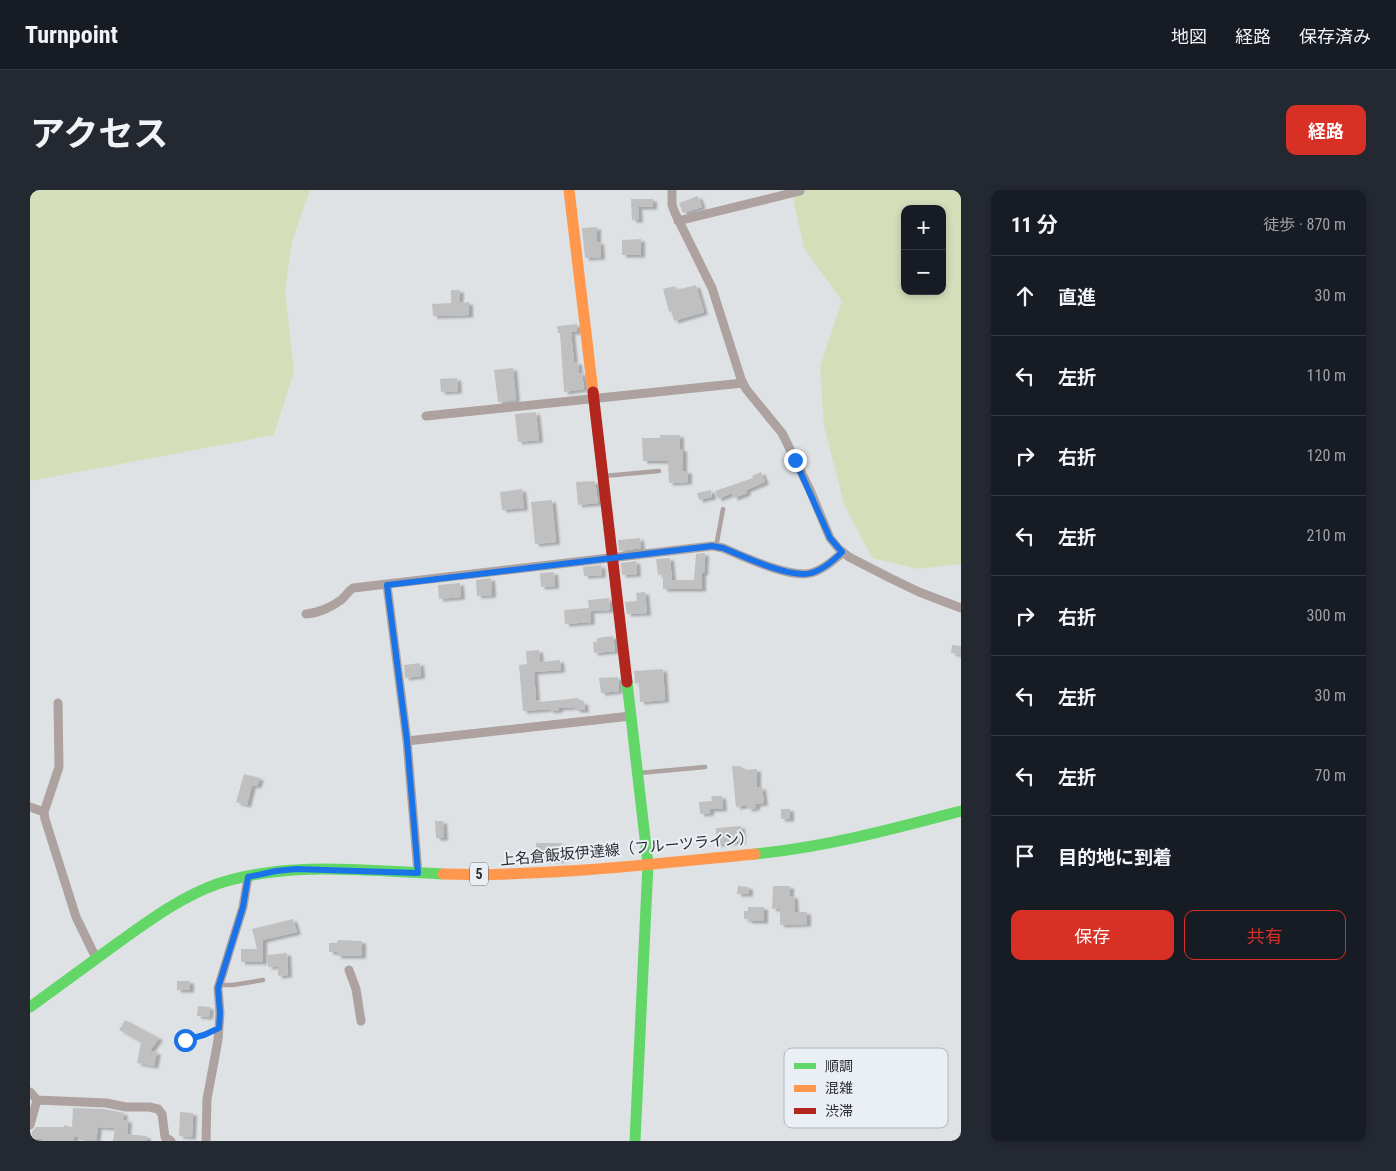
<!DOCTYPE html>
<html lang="ja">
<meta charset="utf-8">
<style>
:root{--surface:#171b24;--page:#242831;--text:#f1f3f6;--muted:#9ea1a6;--line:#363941;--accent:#d93025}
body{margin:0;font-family:"Roboto Condensed","Noto Sans JP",sans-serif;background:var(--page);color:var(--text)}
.controls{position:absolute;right:15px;top:15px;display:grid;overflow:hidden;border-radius:10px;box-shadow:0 2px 8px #0003}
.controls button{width:45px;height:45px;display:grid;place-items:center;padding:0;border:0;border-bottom:1px solid var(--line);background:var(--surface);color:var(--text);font:25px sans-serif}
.stop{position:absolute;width:15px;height:15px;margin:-11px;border:4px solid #1a73e8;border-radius:50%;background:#fff}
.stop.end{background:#1a73e8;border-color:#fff;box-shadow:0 1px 5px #0008}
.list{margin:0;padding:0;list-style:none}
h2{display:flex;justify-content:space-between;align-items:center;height:65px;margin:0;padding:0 20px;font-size:21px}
h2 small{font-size:16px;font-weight:400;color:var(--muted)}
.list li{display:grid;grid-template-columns:32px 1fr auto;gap:15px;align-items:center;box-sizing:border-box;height:80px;padding:0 20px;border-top:1px solid var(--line)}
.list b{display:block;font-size:19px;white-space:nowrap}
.list em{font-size:16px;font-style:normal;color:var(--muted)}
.actions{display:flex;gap:10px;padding:15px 20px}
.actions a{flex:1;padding:11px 0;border:1px solid var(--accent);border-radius:10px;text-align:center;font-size:18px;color:var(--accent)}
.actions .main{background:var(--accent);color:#fff}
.icon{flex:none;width:28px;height:28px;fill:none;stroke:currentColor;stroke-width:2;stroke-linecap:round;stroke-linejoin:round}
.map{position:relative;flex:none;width:931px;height:951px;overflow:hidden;border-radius:10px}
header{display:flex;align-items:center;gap:30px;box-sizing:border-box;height:70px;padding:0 25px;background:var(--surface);border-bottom:1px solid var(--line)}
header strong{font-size:24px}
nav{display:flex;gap:28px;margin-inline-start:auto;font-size:18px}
.intro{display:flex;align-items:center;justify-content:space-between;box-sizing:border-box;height:120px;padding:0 30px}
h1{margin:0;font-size:35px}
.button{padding:12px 22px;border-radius:10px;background:var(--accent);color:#fff;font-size:18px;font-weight:700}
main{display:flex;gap:30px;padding:0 30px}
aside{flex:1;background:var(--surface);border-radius:10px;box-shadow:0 2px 8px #0003}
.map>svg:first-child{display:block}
.green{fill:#d4dfba;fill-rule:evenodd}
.building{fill:#c0c0c0;filter:url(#shadow)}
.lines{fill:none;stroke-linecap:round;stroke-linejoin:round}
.lane{stroke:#ada2a0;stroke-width:4.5}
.street{stroke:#ada2a0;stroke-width:9}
.fast{stroke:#63d668;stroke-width:11}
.slow{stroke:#ff974d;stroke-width:11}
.jam{stroke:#b3261e;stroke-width:11}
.route{stroke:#1a73e8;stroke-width:6}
.labels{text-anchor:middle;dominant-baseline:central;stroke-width:4;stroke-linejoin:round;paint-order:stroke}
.shield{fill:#eaeff5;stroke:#64676a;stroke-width:1}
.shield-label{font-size:14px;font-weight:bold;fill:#2b2d2f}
.street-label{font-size:15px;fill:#2b2d2f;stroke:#eaeff5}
.key{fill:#eaeff5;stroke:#b1b5ba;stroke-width:1}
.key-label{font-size:14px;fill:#2b2d2f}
</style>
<header>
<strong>Turnpoint</strong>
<nav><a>地図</a><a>経路</a><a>保存済み</a></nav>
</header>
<div class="intro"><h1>アクセス</h1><a class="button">経路</a></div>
<main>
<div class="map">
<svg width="931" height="951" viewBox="0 0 931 951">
<defs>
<filter id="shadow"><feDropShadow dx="4" dy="2.5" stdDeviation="1" flood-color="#0004"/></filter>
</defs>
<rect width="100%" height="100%" fill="#dfe2e5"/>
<!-- green -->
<path class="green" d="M 0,0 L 280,0 L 262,52 L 255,101 L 264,181 L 244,245 L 0,291 Z
M 761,0 L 931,0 L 931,374 L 888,379 L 842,368 L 814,314 L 794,236 L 790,177 L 812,111 L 774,58 ZM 875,19 L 912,19 L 912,101 L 875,101 Z"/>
<!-- building -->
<path class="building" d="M 668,6 L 672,17 L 653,23 L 649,13 Z
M 601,9 L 623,9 L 623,17 L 608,17 L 609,30 L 602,30 Z
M 567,37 L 567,52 L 570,52 L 571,67 L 555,68 L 552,38 Z
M 611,49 L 611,65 L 592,65 L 592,50 Z
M 666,95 L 674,122 L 644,131 L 641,121 L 639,122 L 633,99 L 645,96 L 646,100 Z
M 421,100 L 430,100 L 429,113 L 439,112 L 439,125 L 403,126 L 402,114 L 421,113 Z
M 547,134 L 547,142 L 541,142 L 544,172 L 548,172 L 549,183 L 552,183 L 554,199 L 534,202 L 530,143 L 528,143 L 527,136 Z
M 483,178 L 486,210 L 468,212 L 464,180 Z
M 427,188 L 428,201 L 411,202 L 410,189 Z
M 506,222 L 509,250 L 488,252 L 485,224 Z
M 630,245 L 650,245 L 650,259 L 653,259 L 653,281 L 658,281 L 658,292 L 639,293 L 638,271 L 613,271 L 612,248 L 630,248 Z
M 731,282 L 735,292 L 716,300 L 717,303 L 704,308 L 702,303 L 688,309 L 685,301 L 723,288 L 722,286 Z
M 565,291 L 568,313 L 548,315 L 546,292 Z
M 492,299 L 494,318 L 472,320 L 470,302 Z
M 681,300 L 682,307 L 669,310 L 667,303 Z
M 522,310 L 526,352 L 505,354 L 501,312 Z
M 610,348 L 611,358 L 589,361 L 588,350 Z
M 675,363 L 674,383 L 672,383 L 672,399 L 633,399 L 633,384 L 628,385 L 626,369 L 640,368 L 642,390 L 664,390 L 666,364 Z
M 606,371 L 607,384 L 592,385 L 591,373 Z
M 571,375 L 572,385 L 554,386 L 553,377 Z
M 524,382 L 525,396 L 511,397 L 510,383 Z
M 461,388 L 462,405 L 447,406 L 446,390 Z
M 430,393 L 431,407 L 409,409 L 408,395 Z
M 615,402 L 617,423 L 597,424 L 595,412 L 607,411 L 606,403 Z
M 579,408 L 580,420 L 560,421 L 561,432 L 535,434 L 534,420 L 559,418 L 558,410 Z
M 583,446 L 585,461 L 564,463 L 563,452 L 567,452 L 567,448 Z
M 922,455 L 931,456 L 931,465 L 921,463 Z
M 509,460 L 510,472 L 530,470 L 531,480 L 504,482 L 506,510 L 509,510 L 510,512 L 549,508 L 549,512 L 554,512 L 555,520 L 546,520 L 545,517 L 529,518 L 529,520 L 520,521 L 520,519 L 493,521 L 489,475 L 497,474 L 496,461 Z
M 390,473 L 391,486 L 375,488 L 374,475 Z
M 633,479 L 635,510 L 610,512 L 609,493 L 605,494 L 604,481 Z
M 588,487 L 589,501 L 571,503 L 569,488 Z
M 702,576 L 711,576 L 711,580 L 727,579 L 727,598 L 732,597 L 734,613 L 726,614 L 726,618 L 718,619 L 717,615 L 706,617 Z
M 214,584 L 230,588 L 227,596 L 222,595 L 217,615 L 206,612 Z
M 681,606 L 692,606 L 693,619 L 680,619 L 680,623 L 670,624 L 669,612 L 682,611 Z
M 751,619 L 760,619 L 760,629 L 751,629 Z
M 405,631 L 413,631 L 414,648 L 406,648 Z
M 711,636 L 712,651 L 687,654 L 686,638 Z
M 506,653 L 532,653 L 532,670 L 506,670 Z
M 708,696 L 719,697 L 719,704 L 707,704 Z
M 743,696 L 760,696 L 760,706 L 764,706 L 765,722 L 777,722 L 777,734 L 750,735 L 750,718 L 742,719 Z
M 718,717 L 734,717 L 734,731 L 718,731 L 718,729 L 714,729 L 714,721 L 718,721 Z
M 263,729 L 267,742 L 233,750 L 233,772 L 211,772 L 211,759 L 227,759 L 222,739 Z
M 308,750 L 332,751 L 332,766 L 307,766 L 307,762 L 299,762 L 299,753 L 307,753 Z
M 257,763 L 258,785 L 248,786 L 248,776 L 238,777 L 237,765 Z
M 147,791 L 160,791 L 160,800 L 147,800 Z
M 168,816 L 180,817 L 179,827 L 167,826 Z
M 95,830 L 129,848 L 120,861 L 127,862 L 124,876 L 107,873 L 111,852 L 89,840 Z
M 43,918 L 74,919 L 94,923 L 93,930 L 98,930 L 97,944 L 117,946 L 116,951 L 83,951 L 85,938 L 68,937 L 66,951 L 44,946 L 44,951 L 12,951 L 12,949 L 2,949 L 2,941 L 4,940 L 6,937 L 34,937 L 34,935 L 42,937 Z
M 150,922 L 163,923 L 162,947 L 149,946 Z"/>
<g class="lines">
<!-- lane -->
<path class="lane" d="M 574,286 L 629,281
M 686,357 L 693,319
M 609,583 L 675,577
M 190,795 L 203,795 L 233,790
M 155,850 L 174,845 L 188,838"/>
<!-- street -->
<path class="street" d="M 642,0 L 642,15 L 645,23 L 682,98 L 711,189 L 716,199 L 752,243 L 780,300 L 800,348 L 809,359 L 819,367 L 860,388 L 889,402 L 931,418
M 648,31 L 770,1
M 396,226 L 713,193
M 357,395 L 377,551 L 388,683
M 276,424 C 288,423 302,417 311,410 C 316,406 318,401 323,398 L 682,356 L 693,358 C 712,366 761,389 781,383 C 793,380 804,370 813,362
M 377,551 L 601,526
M 0,617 L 14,622 L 15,629 L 46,727 L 66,768
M 14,622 L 29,577 L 28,513
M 319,780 L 326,799 L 331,831
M 0,902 L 7,910
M 0,935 L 7,910 L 76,913 L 96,917 L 119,917 L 128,919 L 132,924 L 135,947 L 141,951
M 176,951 L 177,909 L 188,850 L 190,823 L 188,798 L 213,717 L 218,687"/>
<!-- fast -->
<path class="fast" d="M 597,492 L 618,674 L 605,951
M 725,664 C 796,657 863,639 931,621
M 0,817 C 30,795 59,774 89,752 C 120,730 151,707 187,694 C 259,670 339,681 413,684"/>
<!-- slow -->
<path class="slow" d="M 539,0 L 563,202
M 413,684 C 517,687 622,674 725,664"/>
<!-- jam -->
<path class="jam" d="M 563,202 L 597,492"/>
</g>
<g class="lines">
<!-- route -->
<path class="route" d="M 155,850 L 174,845 L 189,838 L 190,823 L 188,798 L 213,717 L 218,687 L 246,681 L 266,679 L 388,683 L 377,551 L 357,395 L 682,356 L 693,358 C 712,366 761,389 781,383 C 793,380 804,370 812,362 L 800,348 L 765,270"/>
</g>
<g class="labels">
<!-- shield labels -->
<rect class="shield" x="440" y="672.5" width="18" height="23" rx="4"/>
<g class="shield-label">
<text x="449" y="684">5</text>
</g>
<!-- street labels -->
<g class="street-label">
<text transform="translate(597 659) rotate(-5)">上名倉飯坂伊達線（フルーツライン）</text>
</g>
</g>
<!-- legend -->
<rect x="754" y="858" width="164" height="80" rx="8" class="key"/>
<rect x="764" y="873" width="22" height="6" fill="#63d668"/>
<rect x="764" y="895" width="22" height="7" fill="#ff974d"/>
<rect x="764" y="918" width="22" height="6" fill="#b3261e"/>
<g class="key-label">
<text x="795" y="881">順調</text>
<text x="795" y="903">混雑</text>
<text x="795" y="926">渋滞</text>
</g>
</svg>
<div class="controls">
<button>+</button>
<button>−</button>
</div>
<div class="stop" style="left:155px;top:850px"></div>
<div class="stop end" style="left:765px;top:270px"></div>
</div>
<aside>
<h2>11 分<small>徒歩 · 870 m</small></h2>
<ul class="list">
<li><svg class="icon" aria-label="ahead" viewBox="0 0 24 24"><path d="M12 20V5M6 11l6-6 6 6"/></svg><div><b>直進</b></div><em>30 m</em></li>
<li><svg class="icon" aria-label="left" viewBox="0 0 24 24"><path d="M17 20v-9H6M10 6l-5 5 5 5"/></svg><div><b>左折</b></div><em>110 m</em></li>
<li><svg class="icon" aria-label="right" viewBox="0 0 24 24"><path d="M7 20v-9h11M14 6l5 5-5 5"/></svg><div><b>右折</b></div><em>120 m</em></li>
<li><svg class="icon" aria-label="left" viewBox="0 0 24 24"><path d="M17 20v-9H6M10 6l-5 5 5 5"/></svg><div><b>左折</b></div><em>210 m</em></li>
<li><svg class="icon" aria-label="right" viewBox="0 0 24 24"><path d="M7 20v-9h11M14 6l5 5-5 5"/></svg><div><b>右折</b></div><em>300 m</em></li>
<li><svg class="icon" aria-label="left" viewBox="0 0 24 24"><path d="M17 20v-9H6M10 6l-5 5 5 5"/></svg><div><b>左折</b></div><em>30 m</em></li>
<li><svg class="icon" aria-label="left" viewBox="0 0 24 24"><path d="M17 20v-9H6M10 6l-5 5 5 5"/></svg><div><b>左折</b></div><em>70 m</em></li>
<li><svg class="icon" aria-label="arrive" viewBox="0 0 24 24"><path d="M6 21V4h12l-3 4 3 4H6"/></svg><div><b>目的地に到着</b></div></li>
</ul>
<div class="actions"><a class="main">保存</a><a>共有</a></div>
</aside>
</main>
